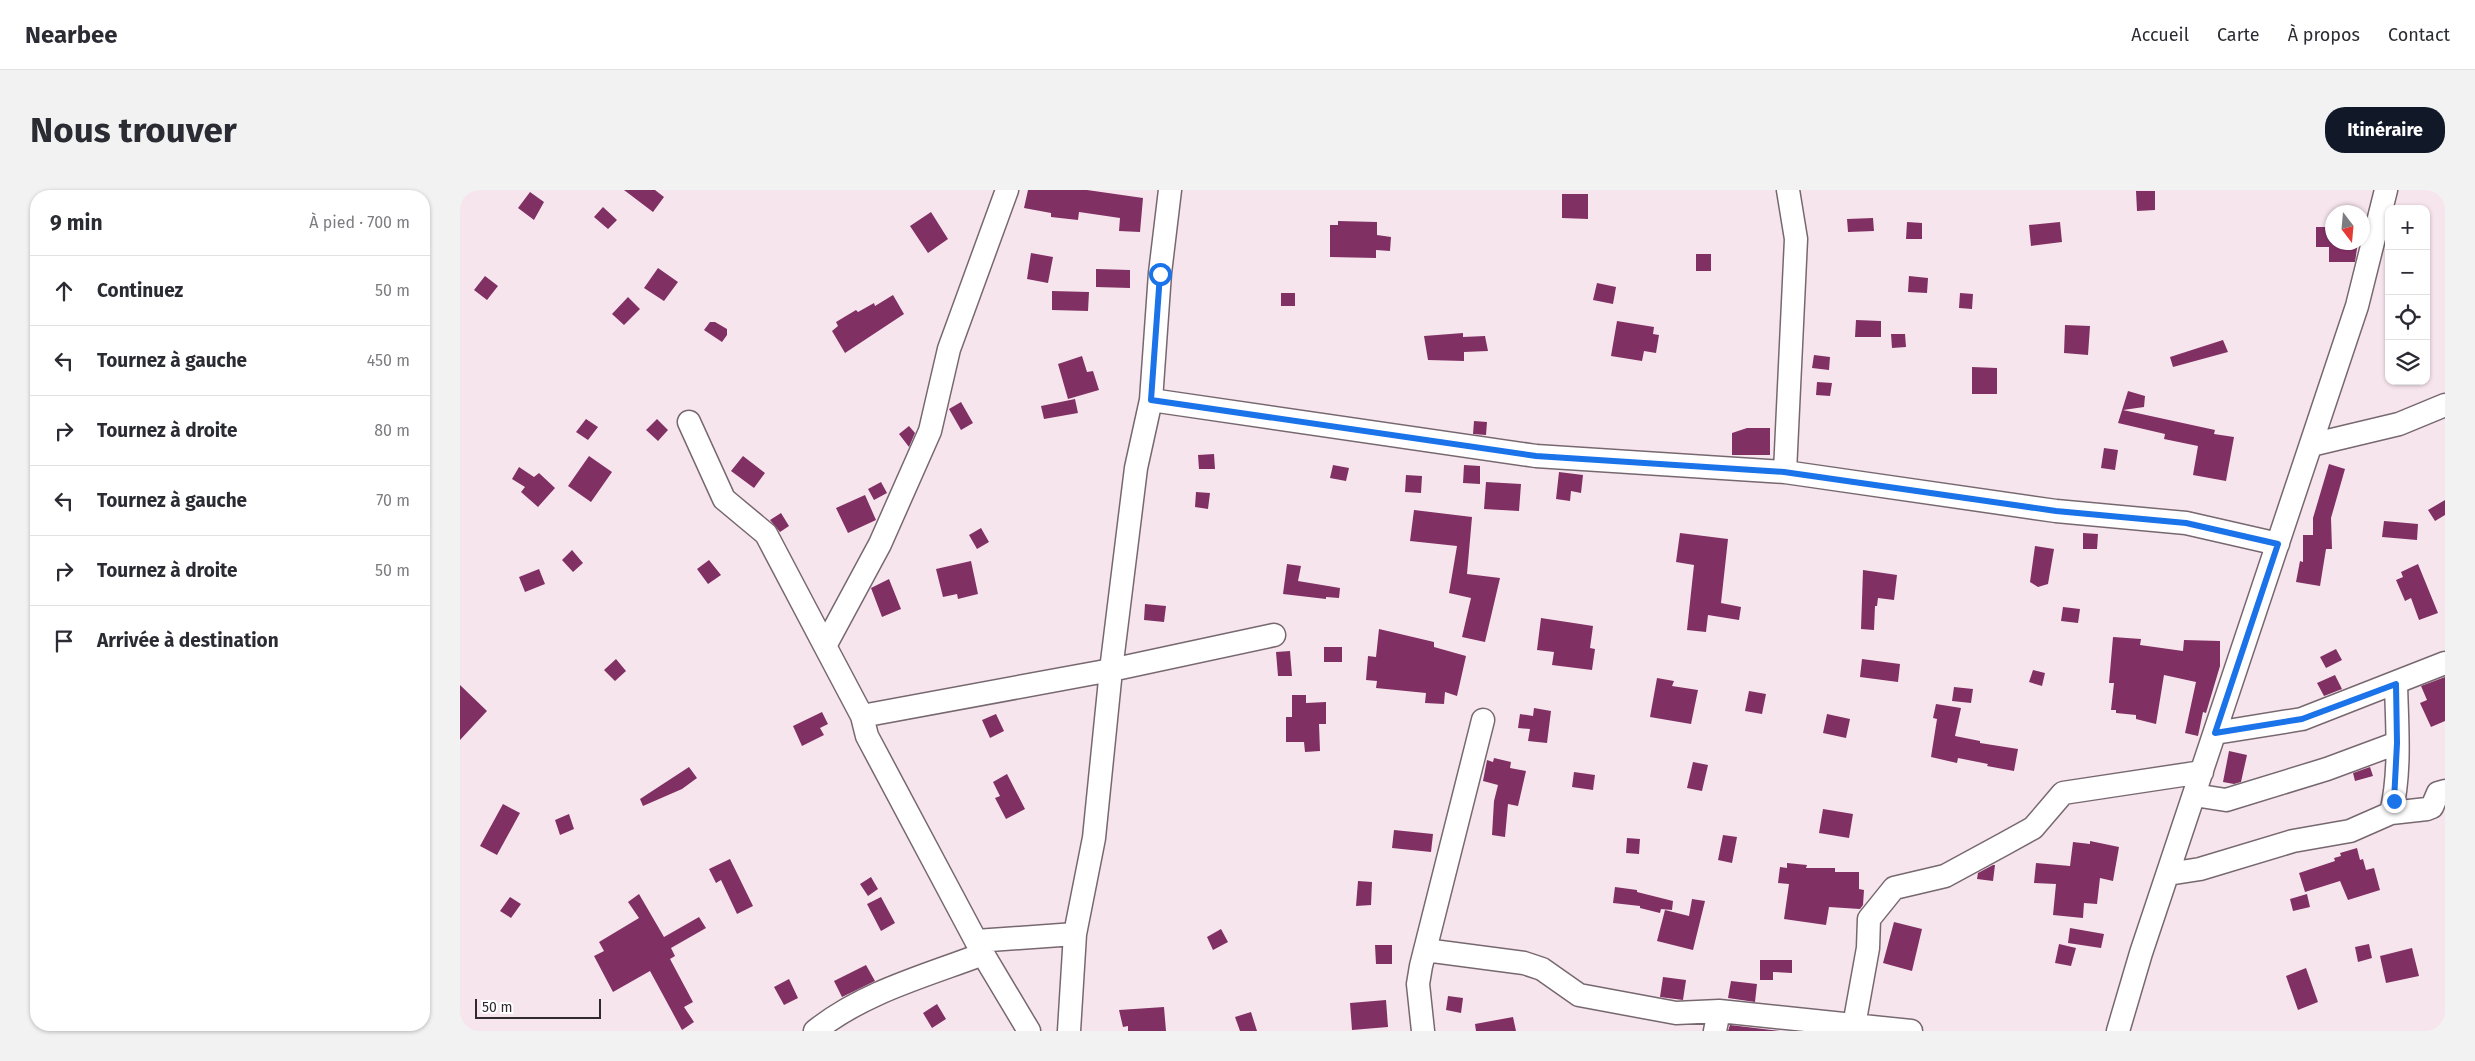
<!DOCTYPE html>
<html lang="fr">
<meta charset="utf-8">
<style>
:root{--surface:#fff;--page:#f2f2f3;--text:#2b2b33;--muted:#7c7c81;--line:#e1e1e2;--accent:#111827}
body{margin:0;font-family:"Fira Sans",sans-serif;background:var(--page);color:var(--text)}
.controls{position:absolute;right:15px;top:15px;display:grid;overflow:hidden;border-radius:10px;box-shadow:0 1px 4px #0004}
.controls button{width:45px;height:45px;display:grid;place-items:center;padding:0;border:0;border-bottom:1px solid var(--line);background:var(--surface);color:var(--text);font:25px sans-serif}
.compass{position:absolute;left:1865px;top:15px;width:45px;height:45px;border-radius:50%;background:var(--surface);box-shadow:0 1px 4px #0004;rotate:164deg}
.scale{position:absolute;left:15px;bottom:12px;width:126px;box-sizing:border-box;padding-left:5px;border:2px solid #30292d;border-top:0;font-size:14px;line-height:18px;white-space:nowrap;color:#30292d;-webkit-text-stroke:4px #fff;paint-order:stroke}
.stop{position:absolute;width:15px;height:15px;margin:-11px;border:4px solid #1a73e8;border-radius:50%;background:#fff}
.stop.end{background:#1a73e8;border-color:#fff;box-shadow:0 1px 5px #0008}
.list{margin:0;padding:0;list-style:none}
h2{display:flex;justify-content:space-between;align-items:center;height:65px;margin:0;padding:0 20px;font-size:21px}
h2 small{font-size:16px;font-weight:400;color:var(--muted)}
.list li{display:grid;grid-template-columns:32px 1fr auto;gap:15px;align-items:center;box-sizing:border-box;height:70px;padding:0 20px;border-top:1px solid var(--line)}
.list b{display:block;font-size:19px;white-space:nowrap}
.list em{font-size:16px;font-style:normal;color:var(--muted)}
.icon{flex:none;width:28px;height:28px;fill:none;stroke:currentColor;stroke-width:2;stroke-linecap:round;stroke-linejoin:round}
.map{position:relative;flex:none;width:1985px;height:841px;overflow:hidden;border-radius:20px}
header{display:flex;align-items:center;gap:30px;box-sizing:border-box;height:70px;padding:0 25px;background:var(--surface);border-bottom:1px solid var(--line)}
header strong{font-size:24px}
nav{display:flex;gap:28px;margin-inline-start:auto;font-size:18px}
.intro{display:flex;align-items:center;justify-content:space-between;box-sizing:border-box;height:120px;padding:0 30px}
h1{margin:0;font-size:35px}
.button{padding:12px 22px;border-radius:20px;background:var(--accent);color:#fff;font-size:18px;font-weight:700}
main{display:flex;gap:30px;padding:0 30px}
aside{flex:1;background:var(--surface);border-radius:20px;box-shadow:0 1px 4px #0004}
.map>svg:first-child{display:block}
.building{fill:#813063}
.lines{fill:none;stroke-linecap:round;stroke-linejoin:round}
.minor-casing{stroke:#776870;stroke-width:25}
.minor{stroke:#fff;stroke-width:22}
.route{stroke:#1a73e8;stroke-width:6}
</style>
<header>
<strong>Nearbee</strong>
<nav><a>Accueil</a><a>Carte</a><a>À propos</a><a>Contact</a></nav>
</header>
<div class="intro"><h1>Nous trouver</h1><a class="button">Itinéraire</a></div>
<main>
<aside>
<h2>9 min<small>À pied · 700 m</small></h2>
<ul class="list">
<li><svg class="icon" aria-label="ahead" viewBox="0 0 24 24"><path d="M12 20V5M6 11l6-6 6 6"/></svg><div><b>Continuez</b></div><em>50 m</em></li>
<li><svg class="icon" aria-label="left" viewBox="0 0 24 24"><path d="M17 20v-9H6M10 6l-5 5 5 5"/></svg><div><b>Tournez à gauche</b></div><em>450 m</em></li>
<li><svg class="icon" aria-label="right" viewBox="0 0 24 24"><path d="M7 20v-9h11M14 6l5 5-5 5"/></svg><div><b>Tournez à droite</b></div><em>80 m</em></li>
<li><svg class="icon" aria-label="left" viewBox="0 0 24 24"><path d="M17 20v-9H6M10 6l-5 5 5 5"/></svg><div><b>Tournez à gauche</b></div><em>70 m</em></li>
<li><svg class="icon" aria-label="right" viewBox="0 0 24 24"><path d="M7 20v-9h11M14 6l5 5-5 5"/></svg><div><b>Tournez à droite</b></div><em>50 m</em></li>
<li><svg class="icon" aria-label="arrive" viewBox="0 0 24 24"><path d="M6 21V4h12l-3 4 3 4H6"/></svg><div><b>Arrivée à destination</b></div></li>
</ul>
</aside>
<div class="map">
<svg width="1985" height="841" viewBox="0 0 1985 841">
<rect width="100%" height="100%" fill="#f7e5ee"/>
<!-- building -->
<path class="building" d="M 164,0 L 195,0 L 204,7 L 193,22 Z
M 568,0 L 627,0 L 683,8 L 680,42 L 659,41 L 660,28 L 619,22 L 618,30 L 591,27 L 591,23 L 564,18 Z
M 1676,1 L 1695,1 L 1695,20 L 1677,21 Z
M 70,2 L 84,12 L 74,30 L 58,18 Z
M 1102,4 L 1128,4 L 1128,29 L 1102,28 Z
M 143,17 L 157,30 L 148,39 L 134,27 Z
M 471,22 L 488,49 L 468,63 L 450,36 Z
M 1413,28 L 1414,41 L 1388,42 L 1387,29 Z
M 878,31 L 917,32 L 917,45 L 931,47 L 930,61 L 916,60 L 916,68 L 870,67 L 870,35 L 878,35 Z
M 1447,32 L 1462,33 L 1462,49 L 1446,49 Z
M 1600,32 L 1602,52 L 1571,56 L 1569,35 Z
M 1856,37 L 1872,37 L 1872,52 L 1898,52 L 1895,72 L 1869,72 L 1869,57 L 1856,57 Z
M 571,63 L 593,67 L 588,93 L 567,89 Z
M 1236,64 L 1251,64 L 1251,81 L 1236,81 Z
M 198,78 L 218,92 L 204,111 L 184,98 Z
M 636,79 L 670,80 L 670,98 L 636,97 Z
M 25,86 L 38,96 L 27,110 L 14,100 Z
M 1449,86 L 1468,88 L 1467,103 L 1448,102 Z
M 1137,93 L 1156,97 L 1153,114 L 1133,110 Z
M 592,101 L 629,102 L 628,121 L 592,120 Z
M 821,103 L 835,103 L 835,116 L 821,116 Z
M 1500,103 L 1513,104 L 1512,119 L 1499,118 Z
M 433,105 L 444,124 L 385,163 L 372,141 L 378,136 L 376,132 L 396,120 L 398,122 L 414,113 L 415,116 Z
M 168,107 L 180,119 L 164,135 L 152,124 Z
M 1396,130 L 1421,131 L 1421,147 L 1395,147 Z
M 1157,131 L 1194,137 L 1193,144 L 1199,145 L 1196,163 L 1184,161 L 1182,171 L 1151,166 Z
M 250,132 L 255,132 L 267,139 L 267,145 L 262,152 L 244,140 Z
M 1605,135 L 1630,136 L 1628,165 L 1604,163 Z
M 1003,143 L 1003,147 L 1025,146 L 1028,161 L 1004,162 L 1004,171 L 968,170 L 964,146 Z
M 1431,144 L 1445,144 L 1446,157 L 1432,158 Z
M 1763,150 L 1768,162 L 1713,177 L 1710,167 Z
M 1354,165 L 1370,167 L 1369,180 L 1352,178 Z
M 622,166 L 627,182 L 633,181 L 639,200 L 608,209 L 598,174 Z
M 1512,177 L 1537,178 L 1537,204 L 1512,204 Z
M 1357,192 L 1372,193 L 1370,206 L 1356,205 Z
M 1668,201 L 1685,206 L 1684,217 L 1663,220 L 1755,240 L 1754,244 L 1774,247 L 1766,291 L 1733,285 L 1738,256 L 1704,249 L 1705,244 L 1658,233 Z
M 615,209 L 618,223 L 584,229 L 581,216 Z
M 501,212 L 513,233 L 501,240 L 489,219 Z
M 126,229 L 138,237 L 128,250 L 116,242 Z
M 197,229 L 208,240 L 198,251 L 186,240 Z
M 1014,231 L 1027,232 L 1026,245 L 1013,244 Z
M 449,236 L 455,243 L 449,257 L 439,244 Z
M 1287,238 L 1310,238 L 1310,265 L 1272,265 L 1272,243 Z
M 1644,258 L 1658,260 L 1655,280 L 1641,278 Z
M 754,264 L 755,279 L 739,279 L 738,265 Z
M 129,266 L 152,282 L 131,312 L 108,296 Z
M 283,266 L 305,283 L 294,298 L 271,281 Z
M 1869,274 L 1885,279 L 1871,328 L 1872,359 L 1866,359 L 1860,396 L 1836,392 L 1840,371 L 1843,372 L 1843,345 L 1853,345 L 1853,328 Z
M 873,275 L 889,278 L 886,291 L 870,288 Z
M 1004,275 L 1020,276 L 1020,294 L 1003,293 Z
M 59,277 L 74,287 L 79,283 L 95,298 L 78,317 L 61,302 L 65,297 L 52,289 Z
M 1099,282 L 1123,285 L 1121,303 L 1111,301 L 1110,311 L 1096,309 Z
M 946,285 L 962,286 L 961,303 L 945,302 Z
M 421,292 L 427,303 L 414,310 L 408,299 Z
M 1026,292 L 1061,294 L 1059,321 L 1024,319 Z
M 736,302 L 750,303 L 748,319 L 735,317 Z
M 405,305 L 416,330 L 388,343 L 376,318 Z
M 1985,310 L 1985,325 L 1975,331 L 1968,320 Z
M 954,320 L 1012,327 L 1007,384 L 1040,388 L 1025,452 L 1002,447 L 1011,408 L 989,403 L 997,356 L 950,351 Z
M 321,323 L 329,336 L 320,342 L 310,330 Z
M 1924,331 L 1958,334 L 1957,350 L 1922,347 Z
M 521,338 L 529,352 L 517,359 L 509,345 Z
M 1220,343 L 1268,349 L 1261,413 L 1281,417 L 1279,430 L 1248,425 L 1246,442 L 1227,440 L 1234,375 L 1216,372 Z
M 1623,343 L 1638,344 L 1637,359 L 1623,359 Z
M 1575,356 L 1594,359 L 1588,394 L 1578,397 L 1570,392 Z
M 112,360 L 123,373 L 113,382 L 102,370 Z
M 249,370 L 261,385 L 248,394 L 237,379 Z
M 511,371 L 518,404 L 498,409 L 497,404 L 483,407 L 476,379 Z
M 827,374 L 841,376 L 838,391 L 880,398 L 879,408 L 866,407 L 866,409 L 823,404 Z
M 1958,374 L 1978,423 L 1959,430 L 1951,408 L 1945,411 L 1936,390 L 1943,387 L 1941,382 Z
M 79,379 L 85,394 L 65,402 L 59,387 Z
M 1403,380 L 1437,385 L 1434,410 L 1418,408 L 1417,416 L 1415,416 L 1414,440 L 1401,439 Z
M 429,389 L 441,419 L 422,427 L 411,398 Z
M 685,414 L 706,416 L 704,432 L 684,430 Z
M 1603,417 L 1620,419 L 1618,433 L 1601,431 Z
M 1081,428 L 1133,436 L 1130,458 L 1135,459 L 1132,480 L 1092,475 L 1094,462 L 1077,460 Z
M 919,439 L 974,452 L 974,457 L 1006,466 L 997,506 L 985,502 L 984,514 L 965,513 L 966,503 L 916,498 L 917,491 L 906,490 L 908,466 L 916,467 Z
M 1653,447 L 1681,449 L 1680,455 L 1723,461 L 1724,450 L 1760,451 L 1760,476 L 1746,523 L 1743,522 L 1738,546 L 1725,543 L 1736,492 L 1704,485 L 1696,534 L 1676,529 L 1676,525 L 1656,523 L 1656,520 L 1651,520 L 1654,493 L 1649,493 Z
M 864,457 L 882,457 L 882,472 L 864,472 Z
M 1876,459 L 1882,470 L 1866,478 L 1860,467 Z
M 830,461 L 832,486 L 818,486 L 816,462 Z
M 156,469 L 166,481 L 155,491 L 144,480 Z
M 1402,469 L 1440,474 L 1438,492 L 1400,487 Z
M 1573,480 L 1585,483 L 1582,496 L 1569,492 Z
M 1875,485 L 1882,499 L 1864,506 L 1857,493 Z
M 1985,487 L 1985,531 L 1971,537 L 1960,513 L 1967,510 L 1961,496 Z
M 1197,488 L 1214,491 L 1212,496 L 1238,500 L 1231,534 L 1190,527 Z
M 0,495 L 27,521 L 0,550 Z
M 1494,497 L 1513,499 L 1511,513 L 1492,511 Z
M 1289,501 L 1306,504 L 1302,524 L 1285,521 Z
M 832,505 L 846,505 L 846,513 L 866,512 L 866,534 L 859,534 L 860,561 L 845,562 L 844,552 L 826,552 L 826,527 L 832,527 Z
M 1476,514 L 1501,518 L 1495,546 L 1520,551 L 1520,553 L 1558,559 L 1554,581 L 1527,576 L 1528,574 L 1498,568 L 1497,573 L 1471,567 L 1477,529 L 1473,528 Z
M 1074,518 L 1091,521 L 1087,553 L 1068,551 L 1070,539 L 1058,538 L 1060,524 L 1073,526 Z
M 362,522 L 368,534 L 360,538 L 364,545 L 342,556 L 333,536 Z
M 536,524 L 544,541 L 530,548 L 522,530 Z
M 1367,524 L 1390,529 L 1386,548 L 1363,543 Z
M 1769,561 L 1787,565 L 1781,592 L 1774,594 L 1763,592 Z
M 1034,568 L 1051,572 L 1050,578 L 1066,581 L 1058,616 L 1048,614 L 1045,647 L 1032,645 L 1034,611 L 1038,595 L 1023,591 L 1027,570 L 1033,572 Z
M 1233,572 L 1248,575 L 1242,601 L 1227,598 Z
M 229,577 L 237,588 L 222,599 L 183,616 L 180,609 Z
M 1910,577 L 1913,586 L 1895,591 L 1893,583 Z
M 1114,582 L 1135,585 L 1133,600 L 1112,597 Z
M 547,584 L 565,619 L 546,629 L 535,608 L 540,606 L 533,592 Z
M 43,614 L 60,623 L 37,665 L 20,656 Z
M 1363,619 L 1393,624 L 1389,648 L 1359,643 Z
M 109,624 L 114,639 L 100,645 L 95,630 Z
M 934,640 L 973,644 L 971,662 L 932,658 Z
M 1263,645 L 1277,647 L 1272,673 L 1258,670 Z
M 1167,648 L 1180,649 L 1179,664 L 1166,663 Z
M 1630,651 L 1659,657 L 1653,691 L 1640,688 L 1637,714 L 1624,713 L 1623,728 L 1593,725 L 1596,694 L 1574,693 L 1576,673 L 1610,676 L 1613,652 L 1630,654 Z
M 1897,658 L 1900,670 L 1903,669 L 1906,680 L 1914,678 L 1920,700 L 1888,710 L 1880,691 L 1845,702 L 1839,683 L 1875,671 L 1874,668 L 1881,666 L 1880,663 Z
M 270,669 L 293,716 L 277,724 L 261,690 L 256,693 L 249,679 Z
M 1327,673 L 1347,675 L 1346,678 L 1375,678 L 1375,682 L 1399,682 L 1399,699 L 1404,700 L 1403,715 L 1400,719 L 1369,717 L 1366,735 L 1324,729 L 1329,694 L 1318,693 L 1320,677 L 1327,678 Z
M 1533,675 L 1535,675 L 1533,691 L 1517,689 L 1518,683 Z
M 411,687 L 418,699 L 408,706 L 400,694 Z
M 898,691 L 912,692 L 911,715 L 896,716 Z
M 1155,697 L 1177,700 L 1177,702 L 1213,711 L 1212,720 L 1201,719 L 1200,723 L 1180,718 L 1180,716 L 1153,713 Z
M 179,704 L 204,747 L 239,727 L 246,738 L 211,758 L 215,766 L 210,769 L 233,812 L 224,817 L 234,832 L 222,840 L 190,781 L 153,802 L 134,766 L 144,761 L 139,752 L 179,728 L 168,712 Z
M 1847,704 L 1850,717 L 1833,721 L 1830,709 Z
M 50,707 L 61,714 L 51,728 L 40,721 Z
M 421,707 L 435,733 L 421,741 L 407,714 Z
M 1232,709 L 1245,711 L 1233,760 L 1197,751 L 1205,720 L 1229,726 Z
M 1434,732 L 1462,739 L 1452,781 L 1423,773 Z
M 1610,738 L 1644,744 L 1641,758 L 1608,753 Z
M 761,739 L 768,752 L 753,760 L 747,747 Z
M 1599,754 L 1616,758 L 1611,776 L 1595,773 Z
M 1909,754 L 1912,768 L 1898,772 L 1895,757 Z
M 915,755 L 932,755 L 932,774 L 916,774 Z
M 1952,758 L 1959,786 L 1926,793 L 1920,766 Z
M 1300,770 L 1332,770 L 1332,783 L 1313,782 L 1313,790 L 1300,790 Z
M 406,775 L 415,791 L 382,807 L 374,791 Z
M 1846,778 L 1858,812 L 1838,820 L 1826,786 Z
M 1203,787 L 1226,790 L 1223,810 L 1200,807 Z
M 329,789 L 338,808 L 324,815 L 314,797 Z
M 1271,791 L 1297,794 L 1295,812 L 1268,808 Z
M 988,806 L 1003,808 L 1001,823 L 986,820 Z
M 926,810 L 928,837 L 892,840 L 890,813 Z
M 477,814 L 486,829 L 472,838 L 463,823 Z
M 704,817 L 706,841 L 668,841 L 668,836 L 663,837 L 659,820 Z
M 791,822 L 797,841 L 780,841 L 775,827 Z
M 1053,827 L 1056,841 L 1016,841 L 1015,834 Z
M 1270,835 L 1321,841 L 1268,841 Z"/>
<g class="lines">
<defs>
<path id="minor" d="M 547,0 L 489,159 L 470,241 L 420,354 L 365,456 L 402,526 L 407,546 L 523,764 L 569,841
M 691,210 L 1076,266 L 1325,282 L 1596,321 L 1726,333 L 1818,354
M 229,232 L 264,309 L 306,344 L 365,456
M 1851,255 L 1939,234 L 1985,215
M 1325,282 L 1336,49 L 1328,0
M 402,526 L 651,480 L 814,445
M 1755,543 L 1842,529 L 1985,473
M 1734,605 L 1766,610 L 1867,579 L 1937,553
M 1931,623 C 1941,582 1937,536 1936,494
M 1708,684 L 1740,679 L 1833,651 L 1890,641 L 1931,623 L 1967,619 L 1972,617 L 1978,603 L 1985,601
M 516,751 L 615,744
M 965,760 L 1064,773 L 1082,779 L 1119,805 L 1216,823 L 1259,821 L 1451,841
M 355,841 C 404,802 465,786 523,764
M 609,841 L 615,744 L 634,648 L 651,480 L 676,278 L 691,210 L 700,83 L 710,0
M 963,841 L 958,794 L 961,776 L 1023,530
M 1255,841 L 1259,821
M 1393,841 L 1408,758 L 1409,729 L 1434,698 L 1485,686 L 1544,654 L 1573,638 L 1603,603 L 1742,582
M 1658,841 L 1681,763 L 1897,116 L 1926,0"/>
</defs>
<!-- minor casing -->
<use href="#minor" class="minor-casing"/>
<!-- minor -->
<use href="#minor" class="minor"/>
</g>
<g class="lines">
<!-- route -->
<path class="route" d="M 700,84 L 691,210 L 1076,266 L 1324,282 L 1596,321 L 1726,333 L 1818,354 L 1755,543 L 1842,529 L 1936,494 L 1937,553 L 1934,611"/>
</g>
</svg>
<div class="controls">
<button>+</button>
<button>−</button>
<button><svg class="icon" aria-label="locate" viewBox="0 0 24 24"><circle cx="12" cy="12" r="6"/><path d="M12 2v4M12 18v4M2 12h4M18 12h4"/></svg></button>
<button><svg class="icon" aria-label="layers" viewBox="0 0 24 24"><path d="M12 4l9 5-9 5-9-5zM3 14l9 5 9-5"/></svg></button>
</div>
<svg class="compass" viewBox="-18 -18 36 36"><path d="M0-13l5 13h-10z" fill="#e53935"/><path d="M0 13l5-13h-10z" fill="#7c7c81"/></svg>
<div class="scale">50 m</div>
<div class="stop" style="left:700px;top:84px"></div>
<div class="stop end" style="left:1934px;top:611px"></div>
</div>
</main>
